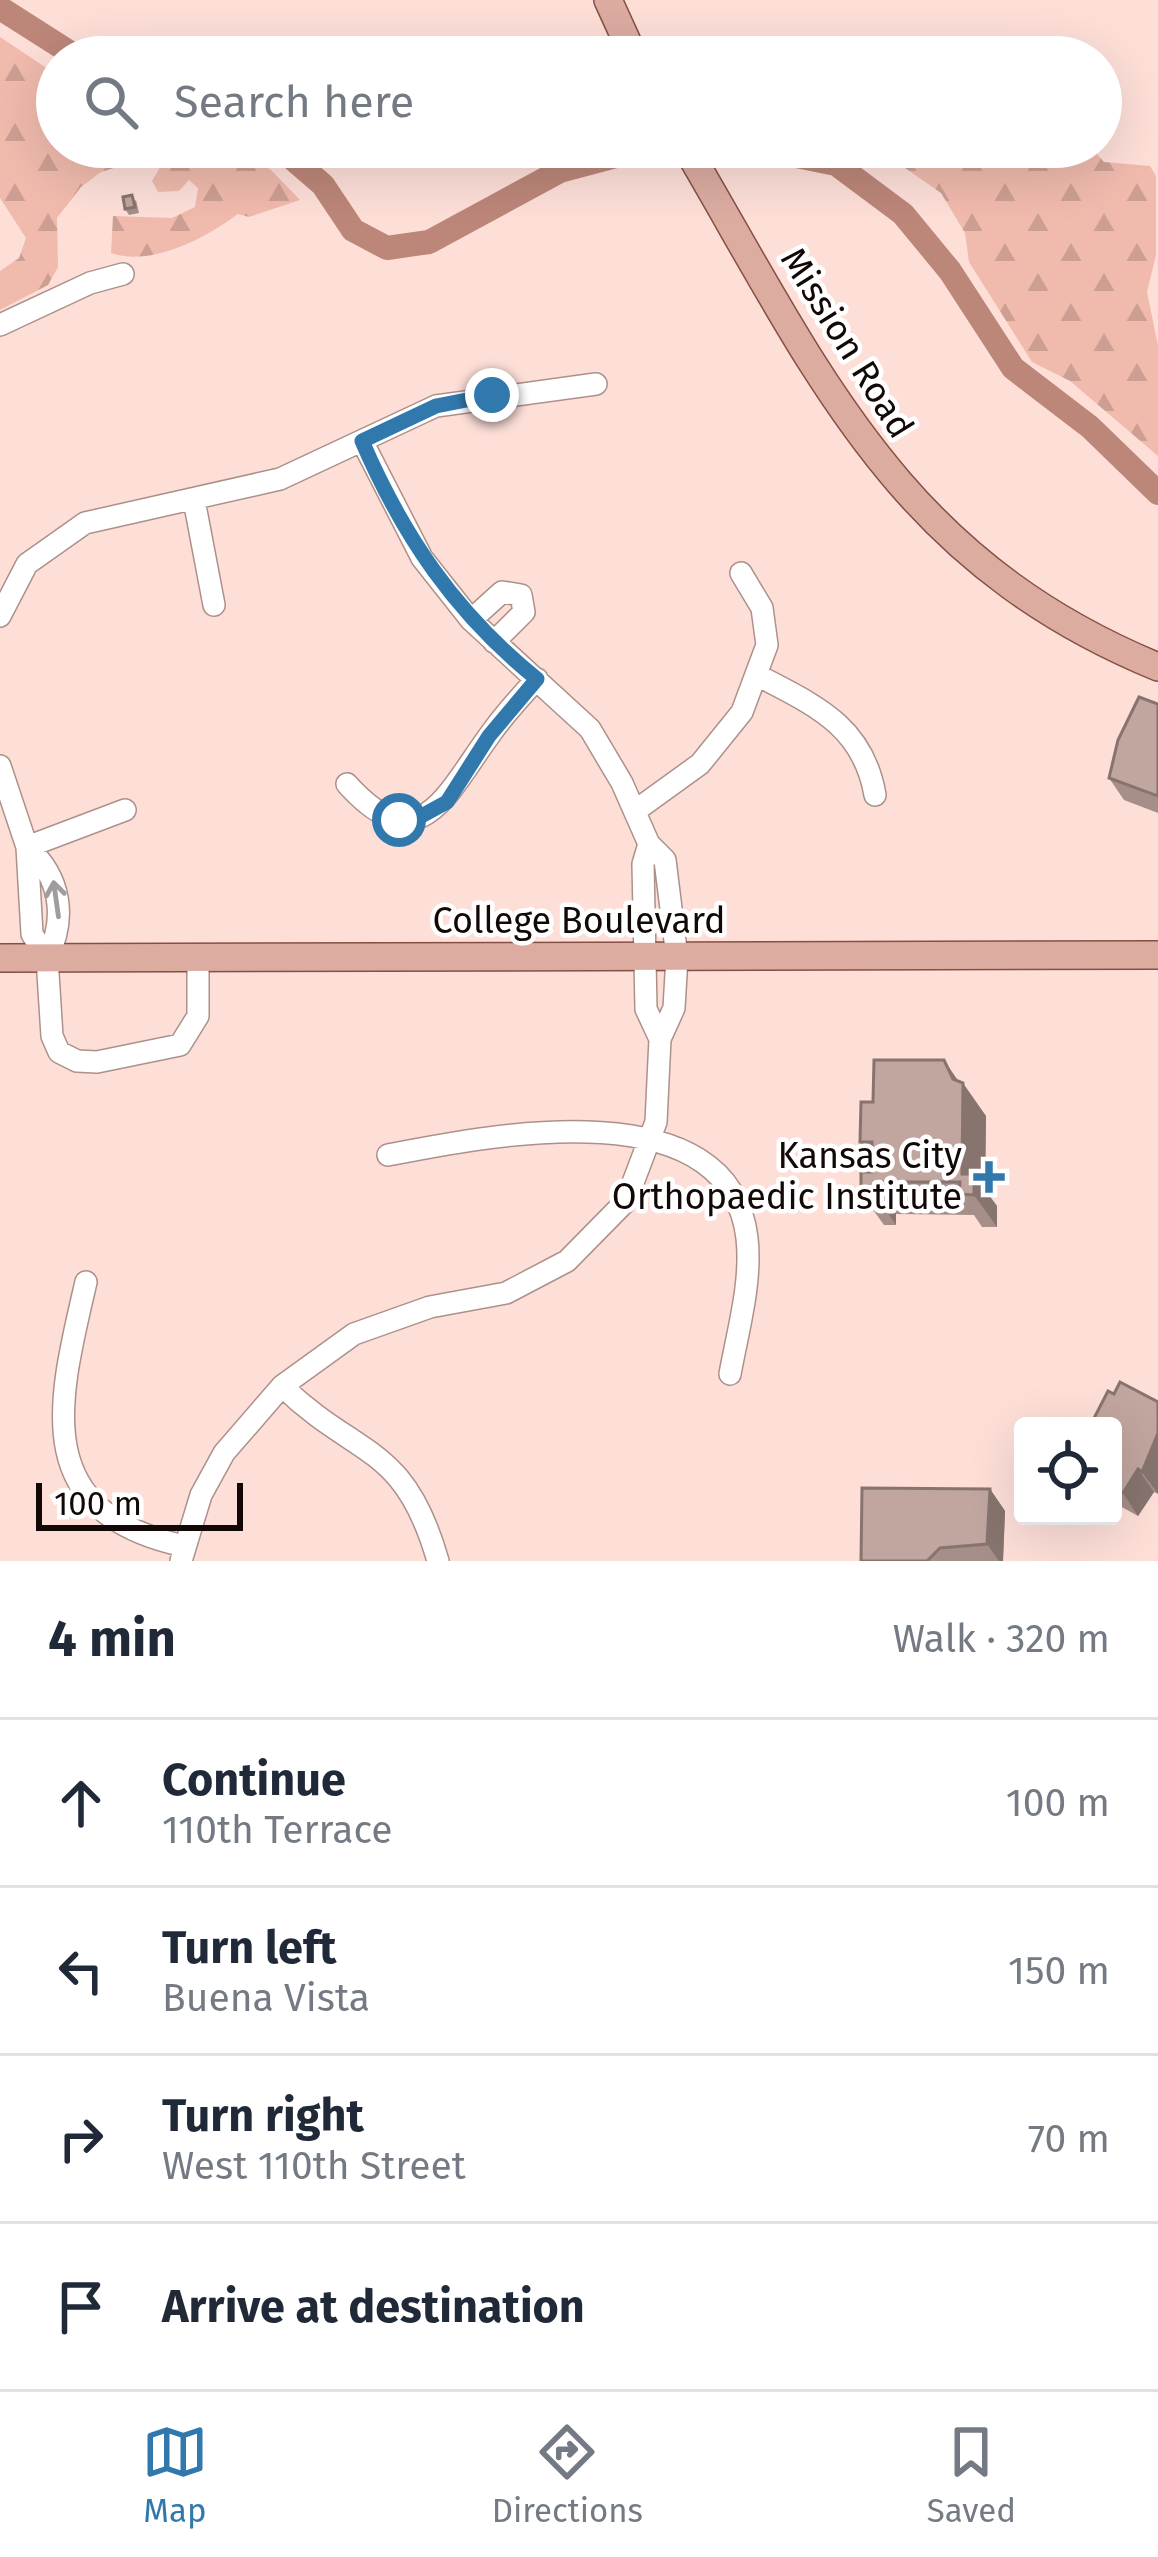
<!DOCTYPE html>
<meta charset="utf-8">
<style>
:root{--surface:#fff;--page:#f2f2f3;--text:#1f2937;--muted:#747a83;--line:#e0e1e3;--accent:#3179ad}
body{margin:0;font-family:"Fira Sans",sans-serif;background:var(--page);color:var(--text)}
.controls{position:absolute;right:36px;bottom:36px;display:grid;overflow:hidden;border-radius:12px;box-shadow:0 12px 48px #0002}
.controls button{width:108px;height:108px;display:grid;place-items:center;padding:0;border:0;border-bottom:3px solid var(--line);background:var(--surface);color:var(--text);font:60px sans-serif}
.scale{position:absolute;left:36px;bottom:30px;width:207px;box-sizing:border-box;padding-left:12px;border:6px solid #120907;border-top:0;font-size:33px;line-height:42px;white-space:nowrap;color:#120907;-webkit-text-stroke:9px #fff;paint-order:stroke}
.stop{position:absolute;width:36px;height:36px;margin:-27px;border:9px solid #3179ad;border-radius:50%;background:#fff}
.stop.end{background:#3179ad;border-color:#fff;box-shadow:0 3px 12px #0008}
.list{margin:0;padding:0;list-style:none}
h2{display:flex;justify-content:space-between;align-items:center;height:156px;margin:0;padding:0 48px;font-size:51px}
h2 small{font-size:39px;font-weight:400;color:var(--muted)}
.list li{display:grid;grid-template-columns:78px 1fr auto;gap:36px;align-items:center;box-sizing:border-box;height:168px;padding:0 48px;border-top:3px solid var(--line)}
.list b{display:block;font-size:45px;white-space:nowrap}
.list p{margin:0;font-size:39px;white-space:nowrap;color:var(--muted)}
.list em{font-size:39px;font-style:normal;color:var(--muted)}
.icon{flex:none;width:66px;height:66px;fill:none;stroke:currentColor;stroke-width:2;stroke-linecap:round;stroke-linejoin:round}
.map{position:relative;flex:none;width:1158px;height:1561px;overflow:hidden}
.search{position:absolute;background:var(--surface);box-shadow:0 12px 48px #0002;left:36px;right:36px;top:36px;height:132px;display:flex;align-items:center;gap:30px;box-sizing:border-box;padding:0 42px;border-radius:66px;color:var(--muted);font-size:45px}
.sheet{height:828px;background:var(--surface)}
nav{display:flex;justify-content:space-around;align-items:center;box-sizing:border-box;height:168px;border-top:3px solid var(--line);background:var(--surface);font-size:33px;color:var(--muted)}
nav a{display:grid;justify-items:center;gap:6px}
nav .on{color:var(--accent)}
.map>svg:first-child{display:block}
.forest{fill:url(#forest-firs)}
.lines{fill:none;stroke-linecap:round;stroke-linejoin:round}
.river{stroke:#bc8679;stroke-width:24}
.minor-casing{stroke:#ac918a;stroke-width:24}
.major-casing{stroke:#864f43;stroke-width:30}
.minor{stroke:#fff;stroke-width:21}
.major{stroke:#dcaca1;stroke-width:27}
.wall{fill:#a68e89}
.shaded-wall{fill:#87746f}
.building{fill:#c1a59f;stroke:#87746f;stroke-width:3}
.oneway{stroke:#a09d9c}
.route{stroke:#3179ad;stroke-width:15}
.poi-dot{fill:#3179ad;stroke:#fff;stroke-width:4.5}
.labels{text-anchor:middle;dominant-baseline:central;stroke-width:9;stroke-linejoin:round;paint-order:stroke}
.street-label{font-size:36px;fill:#120907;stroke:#fff}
.poi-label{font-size:36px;fill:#120907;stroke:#fff;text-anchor:end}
</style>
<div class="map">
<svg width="1158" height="1561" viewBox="0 0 1158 1561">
<defs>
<pattern id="forest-firs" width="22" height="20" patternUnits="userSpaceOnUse" patternTransform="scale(3)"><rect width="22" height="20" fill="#f0baad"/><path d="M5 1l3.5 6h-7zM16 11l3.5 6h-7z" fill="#cd9f93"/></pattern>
</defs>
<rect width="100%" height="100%" fill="#fddfd8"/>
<!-- forest -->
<path class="forest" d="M 0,37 L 57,75 L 57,147 L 234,147 L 271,170 L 300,200 L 249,217 L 238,214 C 206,238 151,267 111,253 L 113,216 L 172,218 L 195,207 L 198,188 L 189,180 L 179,191 L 158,192 L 152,181 L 162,164 L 155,155 L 101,172 L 81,187 L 57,218 L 58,267 L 48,285 L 0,310 L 0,271 L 19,258 L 26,238 L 0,198 Z
M 886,147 L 1091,147 L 1104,162 L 1150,166 L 1156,176 L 1156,255 L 1147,292 L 1158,346 L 1158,456 L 1070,381 L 1032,362 L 969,262 L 965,233 L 941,193 L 895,161 Z"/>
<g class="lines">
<!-- river -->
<path class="river" d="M 0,8 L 77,57
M 279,147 L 323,185 L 353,230 L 387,248 L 429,242 L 560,171 L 650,147
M 752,147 L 836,164 L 903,214 L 950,271 L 1013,368 L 1090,427 L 1158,493"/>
<defs>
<path id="minor" d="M 0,325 L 90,283 L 123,274
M 194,500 L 214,605
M 0,616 L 27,564 L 85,523 L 280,479 L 436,406 L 596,384
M 471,620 L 502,592 L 521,595 L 524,612 L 494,642
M 757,675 C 814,705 863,725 875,795
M 0,766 L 27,847 L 32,934 L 47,958 L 52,1036 L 59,1052 L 77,1061 L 97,1062 L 180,1045 L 198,1016 L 198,959
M 347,784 C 419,864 446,795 489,736 C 503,716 520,697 537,679
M 635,811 L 700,764 L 742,712 L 767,645 L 762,608 L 741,573
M 649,844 L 643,864 L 646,1009 L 660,1039
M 27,847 C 61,877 67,918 47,958
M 27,847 L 125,810
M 388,1155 C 486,1136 729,1086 747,1238 C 752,1282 738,1330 730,1374
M 86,1282 C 58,1402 28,1512 184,1546
M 282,1386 C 357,1459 404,1442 438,1561
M 181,1561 L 201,1495 L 224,1453 L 282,1386 L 354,1334 L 430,1307 L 506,1293 L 567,1261 L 626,1201 L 656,1122 L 660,1039 L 674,1008 L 677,957 L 665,860 L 649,844 L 622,783 L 590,729 L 471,620 L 422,558 L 362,441"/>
<path id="major" d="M 608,0 L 634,57
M 686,147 C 819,374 898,560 1158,667
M 0,958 L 1158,955"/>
</defs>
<!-- minor casing -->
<use href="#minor" class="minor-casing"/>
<!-- major casing -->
<use href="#major" class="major-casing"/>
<!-- minor -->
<use href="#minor" class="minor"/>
<!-- major -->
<use href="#major" class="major"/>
</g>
<!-- wall -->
<path class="wall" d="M 136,200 L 139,213 L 129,215 L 125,209 Z
M 1158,704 L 1158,813 L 1124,800 L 1109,778 Z
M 958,1081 L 986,1116 L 985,1190 L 997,1206 L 997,1227 L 982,1227 L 974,1215 L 896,1214 L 896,1225 L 884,1225 L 861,1193 L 872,1172 L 872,1159 L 860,1142 L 873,1102 Z
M 1108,1391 L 1158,1494 L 1154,1492 L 1138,1516 L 1113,1502 L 1113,1426 Z
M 990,1489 L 1005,1511 L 1003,1561 L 861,1561 Z"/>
<!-- shaded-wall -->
<path class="shaded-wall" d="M 944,1060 L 963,1088 L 963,1083 L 986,1116 L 985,1190 L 997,1206 L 997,1227 L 974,1195 L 962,1174 L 953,1079 Z
M 874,1182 L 896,1214 L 896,1225 L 874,1193 Z
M 1158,1433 L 1158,1494 L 1142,1472 Z
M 1138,1469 L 1154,1492 L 1138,1516 L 1123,1493 Z
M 990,1489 L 1005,1511 L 1003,1561 L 999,1561 L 987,1544 Z"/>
<!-- building -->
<path class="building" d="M 132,195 L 135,207 L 125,209 L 123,197 Z
M 1139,697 L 1158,704 L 1158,796 L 1109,778 L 1118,740 Z
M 874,1060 L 944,1060 L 953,1079 L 963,1083 L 962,1174 L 974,1174 L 974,1195 L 959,1194 L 960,1182 L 874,1182 L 874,1193 L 861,1193 L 861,1172 L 872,1172 L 872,1142 L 860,1142 L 861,1102 L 873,1102 Z
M 1120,1382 L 1158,1402 L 1158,1433 L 1142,1472 L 1138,1469 L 1123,1493 L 1113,1488 L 1113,1426 L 1090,1426 L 1108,1391 L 1114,1394 Z
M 862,1488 L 990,1489 L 987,1544 L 940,1548 L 927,1561 L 861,1561 Z"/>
<!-- one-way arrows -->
<defs><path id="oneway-shaft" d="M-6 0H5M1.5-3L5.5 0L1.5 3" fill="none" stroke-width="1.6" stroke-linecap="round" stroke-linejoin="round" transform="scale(3)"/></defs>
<use class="oneway" href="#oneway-shaft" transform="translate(56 899) rotate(-98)"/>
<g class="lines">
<!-- route -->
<path class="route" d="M 399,820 L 416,819 L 447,802 L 489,736 L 537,679 C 455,613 403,536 362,441 L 436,406 L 492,395"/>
</g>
<!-- markers -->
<path class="poi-dot" d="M983 1159h12v12h12v12h-12v12h-12v-12h-12v-12h12z"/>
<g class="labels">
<!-- street labels -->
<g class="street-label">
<text transform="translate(847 343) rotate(58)">Mission Road</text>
<text x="579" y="921">College Boulevard</text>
</g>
<!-- poi labels -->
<g class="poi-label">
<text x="962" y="1156">Kansas City<tspan x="962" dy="41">Orthopaedic Institute</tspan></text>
</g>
</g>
</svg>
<div class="controls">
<button><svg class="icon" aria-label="locate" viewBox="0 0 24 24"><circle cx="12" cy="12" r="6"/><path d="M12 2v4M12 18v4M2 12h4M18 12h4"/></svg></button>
</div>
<div class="scale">100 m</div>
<div class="stop" style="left:399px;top:820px"></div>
<div class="stop end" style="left:492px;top:395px"></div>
<div class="search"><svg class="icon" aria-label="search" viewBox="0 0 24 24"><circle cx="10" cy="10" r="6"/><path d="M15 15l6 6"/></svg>Search here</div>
</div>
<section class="sheet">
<h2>4 min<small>Walk · 320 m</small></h2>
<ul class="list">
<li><svg class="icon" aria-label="ahead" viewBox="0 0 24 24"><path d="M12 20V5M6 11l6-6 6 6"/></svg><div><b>Continue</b><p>110th Terrace</p></div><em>100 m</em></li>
<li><svg class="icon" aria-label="left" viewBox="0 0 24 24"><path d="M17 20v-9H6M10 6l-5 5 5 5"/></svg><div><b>Turn left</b><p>Buena Vista</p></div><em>150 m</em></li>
<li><svg class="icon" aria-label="right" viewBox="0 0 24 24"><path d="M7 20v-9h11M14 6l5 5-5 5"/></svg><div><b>Turn right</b><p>West 110th Street</p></div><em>70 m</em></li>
<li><svg class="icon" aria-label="arrive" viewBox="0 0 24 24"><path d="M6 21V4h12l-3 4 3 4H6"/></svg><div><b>Arrive at destination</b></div></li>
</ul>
</section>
<nav>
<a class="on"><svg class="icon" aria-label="map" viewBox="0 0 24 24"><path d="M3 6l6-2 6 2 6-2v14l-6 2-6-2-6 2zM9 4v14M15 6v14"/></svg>Map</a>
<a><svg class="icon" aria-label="directions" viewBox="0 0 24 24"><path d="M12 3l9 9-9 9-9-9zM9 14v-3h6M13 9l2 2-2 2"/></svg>Directions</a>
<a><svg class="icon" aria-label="saved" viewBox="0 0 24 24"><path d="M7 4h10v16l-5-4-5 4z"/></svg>Saved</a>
</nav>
